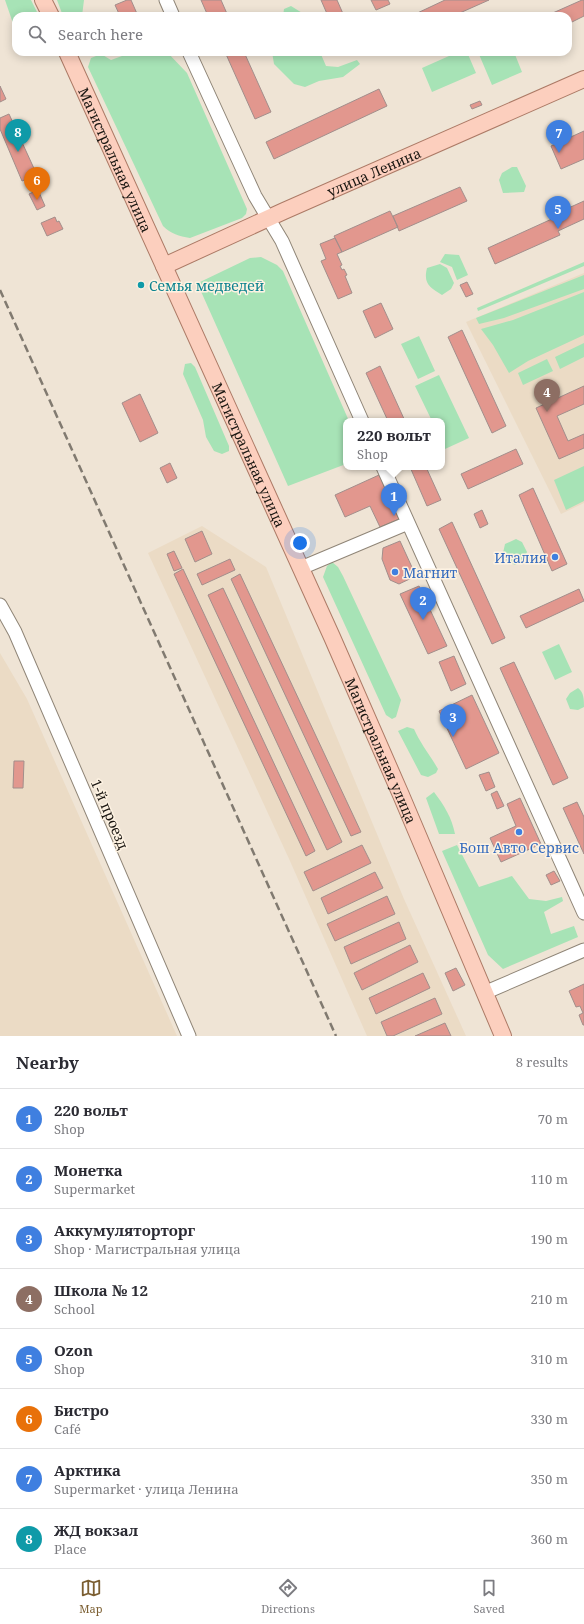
<!DOCTYPE html>
<meta charset="utf-8">
<style>
:root{--surface:#fff;--page:#f2f2f3;--text:#2b2b33;--muted:#7c7c81;--line:#e1e1e2;--accent:#7b5e31}
body{margin:0;font-family:"Noto Serif",serif;background:var(--page);color:var(--text)}
.you{position:absolute;left:300px;top:543px;width:14px;height:14px;margin:-10px;border:3px solid #fff;border-radius:50%;background:#1a73e8;box-shadow:0 0 0 6px #1a73e833}
.badge{display:grid;place-items:center;width:26px;height:26px;border-radius:50%;background:var(--accent);color:#fff;font-size:13px;font-weight:700}
.pin{position:absolute;translate:-50% -33px;filter:drop-shadow(0 1px 2px #0008)}
.pin::after{content:'';position:absolute;top:21px;width:14px;height:12px;background:inherit;clip-path:polygon(0 0,100% 0,50% 100%)}
.popup{position:absolute;left:343px;top:418px;width:102px;height:52px;box-sizing:border-box;display:grid;place-content:center;border-radius:8px;background:var(--surface);filter:drop-shadow(0 1px 3px #0005);font-size:13px;white-space:nowrap;color:var(--muted)}
.popup b{font-size:15px;color:var(--text)}
.popup::after{content:'';position:absolute;left:50%;top:100%;margin-left:-8px;border:8px solid transparent;border-top-color:var(--surface)}
.list{margin:0;padding:0;list-style:none}
h2{display:flex;justify-content:space-between;align-items:center;height:52px;margin:0;padding:0 16px;font-size:17px}
h2 small{font-size:13px;font-weight:400;color:var(--muted)}
.list li{display:grid;grid-template-columns:26px 1fr auto;gap:12px;align-items:center;box-sizing:border-box;height:60px;padding:0 16px;border-top:1px solid var(--line)}
.list b{display:block;font-size:15px;white-space:nowrap}
.list p{margin:0;font-size:13px;white-space:nowrap;color:var(--muted)}
.list em{font-size:13px;font-style:normal;color:var(--muted)}
.icon{flex:none;width:22px;height:22px;fill:none;stroke:currentColor;stroke-width:2;stroke-linecap:round;stroke-linejoin:round}
.map{position:relative;flex:none;width:584px;height:1036px;overflow:hidden}
.search{position:absolute;background:var(--surface);box-shadow:0 2px 10px #0003;left:12px;right:12px;top:12px;height:44px;display:flex;align-items:center;gap:10px;box-sizing:border-box;padding:0 14px;border-radius:12px;color:var(--muted);font-size:15px}
.sheet{height:532px;background:var(--surface)}
nav{display:flex;justify-content:space-around;align-items:center;box-sizing:border-box;height:56px;border-top:1px solid var(--line);background:var(--surface);font-size:11px;color:var(--muted)}
nav a{display:grid;justify-items:center;gap:2px}
nav .on{color:var(--accent)}
.map>svg:first-child{display:block}
.built{fill:#ebdbc5}
.green{fill:#a7e3b6}
.building{fill:#e2978e;stroke:#a28e8b}
.lines{fill:none;stroke-linecap:round;stroke-linejoin:round}
.minor-casing{stroke:#8f8577;stroke-width:15}
.major-casing{stroke:#ac7a66;stroke-width:18}
.minor{stroke:#fff;stroke-width:13}
.major{stroke:#fccfbe;stroke-width:16}
.rail{stroke:#817a70;stroke-width:2.5;stroke-dasharray:8 4;stroke-linecap:butt}
.culture-dot{fill:#0f9aa8;stroke:#fdf2e2;stroke-width:1.5}
.shop-dot{fill:#3f7fe0;stroke:#fdf2e2;stroke-width:1.5}
.labels{text-anchor:middle;dominant-baseline:central;stroke-width:3;stroke-linejoin:round;paint-order:stroke}
.street-label{font-size:14px;fill:#1b1712;stroke:#fdf2e2}
.culture-label{font-size:14px;fill:#0d838f;stroke:#fdf2e2;text-anchor:start}
.shop-label{font-size:14px;fill:#366cbe;stroke:#fdf2e2;text-anchor:end}
</style>
<div class="map">
<svg width="584" height="1036" viewBox="0 0 584 1036">
<rect width="100%" height="100%" fill="#efe4d5"/>
<!-- built -->
<path class="built" d="M 584,273 L 584,503 L 561,514 L 466,322 Z
M 202,526 L 266,567 L 404,899 L 466,1036 L 367,1036 L 290,861 L 148,553 Z
M 0,653 L 27,699 L 177,1036 L 0,1036 Z"/>
<!-- green -->
<path class="green" d="M 5,0 L 31,0 L 39,16 L 16,16 L 16,32 Z
M 57,0 L 84,0 L 82,16 L 63,16 Z
M 291,6 L 307,16 L 283,16 L 284,9 Z
M 133,52 L 167,52 L 187,73 L 247,209 L 246,214 L 242,218 L 190,238 C 179,236 171,234 163,226 L 88,67 L 91,58 L 101,54 L 111,60 Z
M 272,52 L 320,52 L 326,66 L 338,67 L 357,60 L 360,64 L 343,77 L 319,81 L 305,87 L 294,84 L 274,64 Z
M 458,52 L 467,52 L 476,73 L 432,92 L 422,68 Z
M 478,52 L 514,52 L 522,72 L 492,85 Z
M 512,167 L 517,167 L 526,186 L 524,192 L 503,193 L 499,180 L 502,173 Z
M 445,254 L 459,255 L 468,275 L 457,280 L 452,267 L 440,262 Z
M 261,257 L 277,265 L 283,271 L 349,421 L 346,421 L 346,464 L 288,486 L 199,287 L 200,282 L 250,258 Z
M 584,262 L 584,266 L 478,311 L 477,308 Z
M 440,264 L 447,268 L 454,283 L 451,289 L 442,295 C 430,287 423,284 427,268 Z
M 584,275 L 584,289 L 504,318 L 479,324 L 476,318 Z
M 584,292 L 584,335 L 528,361 L 509,373 L 493,345 L 481,329 L 513,320 Z
M 419,336 L 435,371 L 418,379 L 401,344 Z
M 584,343 L 584,357 L 560,369 L 555,357 Z
M 547,359 L 553,371 L 523,385 L 518,373 Z
M 191,363 L 195,367 L 229,446 L 229,451 L 222,454 L 214,451 L 206,437 L 203,420 L 183,374 L 185,364 Z
M 439,375 L 469,438 L 445,449 L 442,443 L 442,421 L 432,421 L 415,386 Z
M 584,466 L 584,501 L 566,510 L 554,480 Z
M 516,539 L 522,542 L 527,552 L 523,561 L 515,565 L 506,560 L 503,553 L 505,544 Z
M 332,562 L 338,567 L 343,576 L 401,700 L 396,717 L 392,719 L 386,715 L 323,577 L 327,566 Z
M 559,644 L 572,672 L 555,680 L 542,652 Z
M 578,688 C 584,692 584,700 584,707 L 578,710 L 570,709 L 566,699 L 570,693 Z
M 407,727 L 414,729 C 420,743 430,755 438,769 L 436,773 L 428,777 L 421,775 L 398,731 Z
M 434,792 C 444,805 452,818 455,834 L 439,834 L 426,798 Z
M 457,845 L 479,887 L 512,876 L 529,899 L 546,901 L 562,897 L 563,901 L 544,912 L 551,934 L 574,926 L 578,937 L 503,969 L 488,955 L 442,851 Z"/>
<!-- building -->
<path class="building" d="M 127,0 L 131,0 L 138,16 L 120,16 L 115,5 Z
M 201,0 L 221,0 L 228,16 L 208,16 Z
M 321,0 L 337,0 L 344,16 L 328,16 Z
M 371,0 L 388,0 L 390,4 L 376,10 Z
M 445,0 L 489,0 L 453,16 L 411,16 Z
M 582,0 L 584,0 L 584,16 L 568,24 L 568,16 L 546,16 Z
M 225,52 L 244,52 L 271,112 L 255,119 Z
M 0,86 L 6,99 L 0,102 Z
M 379,89 L 387,106 L 274,159 L 266,142 Z
M 480,101 L 482,105 L 472,109 L 470,105 Z
M 9,114 L 37,175 L 22,181 L 0,129 L 0,118 Z
M 584,131 L 584,159 L 561,169 L 551,146 Z
M 460,187 L 467,201 L 399,231 L 393,216 Z
M 38,190 L 45,206 L 37,210 L 29,194 Z
M 584,201 L 584,219 L 558,231 L 560,235 L 495,264 L 488,248 L 554,218 L 553,215 Z
M 390,211 L 398,227 L 342,252 L 334,236 Z
M 55,217 L 57,222 L 59,221 L 63,229 L 47,236 L 41,223 Z
M 335,238 L 342,252 L 337,254 L 342,265 L 340,266 L 342,270 L 344,269 L 347,275 L 345,276 L 352,293 L 338,299 L 321,261 L 326,259 L 320,244 Z
M 467,282 L 473,294 L 466,297 L 460,285 Z
M 381,303 L 393,329 L 375,338 L 363,311 Z
M 462,330 L 506,426 L 492,433 L 448,337 Z
M 380,366 L 405,421 L 388,421 L 366,373 Z
M 584,386 L 584,404 L 557,416 L 568,441 L 584,434 L 584,448 L 559,459 L 536,408 Z
M 140,394 L 158,433 L 140,442 L 122,403 Z
M 516,449 L 523,464 L 468,489 L 461,474 Z
M 170,463 L 177,478 L 167,483 L 160,468 Z
M 410,467 L 426,467 L 441,500 L 427,506 Z
M 379,475 L 399,519 L 380,527 L 370,506 L 345,517 L 335,495 Z
M 533,488 L 567,564 L 552,571 L 519,495 Z
M 482,510 L 488,524 L 480,528 L 474,514 Z
M 452,522 L 505,638 L 492,644 L 439,529 Z
M 202,531 L 212,554 L 195,562 L 185,539 Z
M 400,541 L 416,576 L 399,584 L 390,580 L 382,559 L 383,548 Z
M 174,551 L 182,568 L 174,571 L 167,554 Z
M 230,559 L 235,570 L 202,585 L 197,574 Z
M 183,569 L 315,851 L 306,856 L 174,574 Z
M 240,574 L 361,832 L 351,836 L 231,579 Z
M 419,586 L 447,646 L 428,654 L 400,594 Z
M 223,588 L 342,842 L 327,850 L 208,595 Z
M 579,589 L 584,601 L 526,628 L 520,616 Z
M 454,656 L 466,684 L 451,691 L 439,662 Z
M 514,662 L 568,778 L 553,785 L 500,668 Z
M 472,695 L 499,753 L 466,769 L 439,711 Z
M 14,761 L 24,761 L 23,788 L 13,788 Z
M 489,772 L 495,787 L 486,791 L 479,775 Z
M 497,791 L 504,806 L 497,809 L 491,794 Z
M 520,798 L 541,844 L 501,862 L 490,838 L 516,826 L 507,804 Z
M 577,802 L 584,817 L 584,854 L 563,808 Z
M 362,845 L 371,863 L 313,891 L 304,872 Z
M 554,871 L 560,881 L 551,885 L 546,875 Z
M 375,872 L 383,888 L 328,914 L 321,898 Z
M 387,896 L 395,914 L 335,941 L 327,924 Z
M 399,922 L 406,939 L 351,964 L 344,947 Z
M 410,945 L 418,962 L 362,990 L 354,973 Z
M 456,968 L 465,985 L 453,991 L 445,973 Z
M 423,973 L 430,988 L 376,1014 L 369,998 Z
M 584,984 L 584,1025 L 583,1025 L 579,1015 L 583,1013 L 580,1006 L 576,1007 L 569,991 Z
M 435,998 L 442,1014 L 393,1036 L 387,1036 L 381,1022 Z
M 445,1023 L 451,1036 L 415,1036 Z"/>
<g class="lines">
<defs>
<path id="minor" d="M 166,0 L 173,16
M 189,52 L 255,196 L 282,241 L 362,421
M 383,467 L 584,913
M 301,568 L 408,523
M 0,605 L 15,632 L 189,1036
M 484,993 L 584,950"/>
<g id="major">
<path d="M 43,0 L 51,16"/>
<path id="s1" d="M 67,52 L 332,637 L 401,795 L 503,1036"/>
<path id="s2" d="M 164,266 L 284,211 L 584,79"/>
</g>
</defs>
<!-- minor casing -->
<use href="#minor" class="minor-casing"/>
<!-- major casing -->
<use href="#major" class="major-casing"/>
<!-- minor -->
<use href="#minor" class="minor"/>
<!-- major -->
<use href="#major" class="major"/>
<!-- rail -->
<path class="rail" d="M 0,290 L 336,1036"/>
</g>
<!-- markers -->
<circle class="culture-dot" cx="141" cy="285" r="4"/>
<g class="shop-dot">
<circle cx="555" cy="557" r="4"/>
<circle cx="395" cy="572" r="4"/>
<circle cx="519" cy="832" r="4"/>
</g>
<g class="labels">
<!-- street labels -->
<g class="street-label">
<text stroke="none"><textPath href="#s1" startOffset="118">Магистральная улица</textPath></text>
<text stroke="none"><textPath href="#s2" startOffset="230">улица Ленина</textPath></text>
<text stroke="none"><textPath href="#s1" startOffset="442">Магистральная улица</textPath></text>
<text stroke="none"><textPath href="#s1" startOffset="766">Магистральная улица</textPath></text>
<text transform="translate(110 814) rotate(67)">1-й проезд</text>
</g>
<!-- culture labels -->
<g class="culture-label">
<text x="149" y="285">Семья медведей</text>
</g>
<!-- shop labels -->
<g class="shop-label">
<text x="547" y="557">Италия</text>
<text x="403" y="572" text-anchor="start">Магнит</text>
<text x="519" y="847" text-anchor="middle">Бош Авто Сервис</text>
</g>
</g>
</svg>
<div class="you"></div>
<div class="pin badge" style="left:394px;top:516px;background:#3f7fe0">1</div>
<div class="popup"><b>220 вольт</b>Shop</div>
<div class="pin badge" style="left:423px;top:620px;background:#3f7fe0">2</div>
<div class="pin badge" style="left:453px;top:737px;background:#3f7fe0">3</div>
<div class="pin badge" style="left:547px;top:412px;background:#8d6e63">4</div>
<div class="pin badge" style="left:558px;top:229px;background:#3f7fe0">5</div>
<div class="pin badge" style="left:37px;top:200px;background:#e8710a">6</div>
<div class="pin badge" style="left:559px;top:153px;background:#3f7fe0">7</div>
<div class="pin badge" style="left:18px;top:152px;background:#0f9aa8">8</div>
<div class="search"><svg class="icon" aria-label="search" viewBox="0 0 24 24"><circle cx="10" cy="10" r="6"/><path d="M15 15l6 6"/></svg>Search here</div>
</div>
<section class="sheet">
<h2>Nearby<small>8 results</small></h2>
<ul class="list">
<li><span class="badge" style="background:#3f7fe0">1</span><div><b>220 вольт</b><p>Shop</p></div><em>70 m</em></li>
<li><span class="badge" style="background:#3f7fe0">2</span><div><b>Монетка</b><p>Supermarket</p></div><em>110 m</em></li>
<li><span class="badge" style="background:#3f7fe0">3</span><div><b>Аккумуляторторг</b><p>Shop · Магистральная улица</p></div><em>190 m</em></li>
<li><span class="badge" style="background:#8d6e63">4</span><div><b>Школа № 12</b><p>School</p></div><em>210 m</em></li>
<li><span class="badge" style="background:#3f7fe0">5</span><div><b>Ozon</b><p>Shop</p></div><em>310 m</em></li>
<li><span class="badge" style="background:#e8710a">6</span><div><b>Бистро</b><p>Café</p></div><em>330 m</em></li>
<li><span class="badge" style="background:#3f7fe0">7</span><div><b>Арктика</b><p>Supermarket · улица Ленина</p></div><em>350 m</em></li>
<li><span class="badge" style="background:#0f9aa8">8</span><div><b>ЖД вокзал</b><p>Place</p></div><em>360 m</em></li>
</ul>
</section>
<nav>
<a class="on"><svg class="icon" aria-label="map" viewBox="0 0 24 24"><path d="M3 6l6-2 6 2 6-2v14l-6 2-6-2-6 2zM9 4v14M15 6v14"/></svg>Map</a>
<a><svg class="icon" aria-label="directions" viewBox="0 0 24 24"><path d="M12 3l9 9-9 9-9-9zM9 14v-3h6M13 9l2 2-2 2"/></svg>Directions</a>
<a><svg class="icon" aria-label="saved" viewBox="0 0 24 24"><path d="M7 4h10v16l-5-4-5 4z"/></svg>Saved</a>
</nav>
